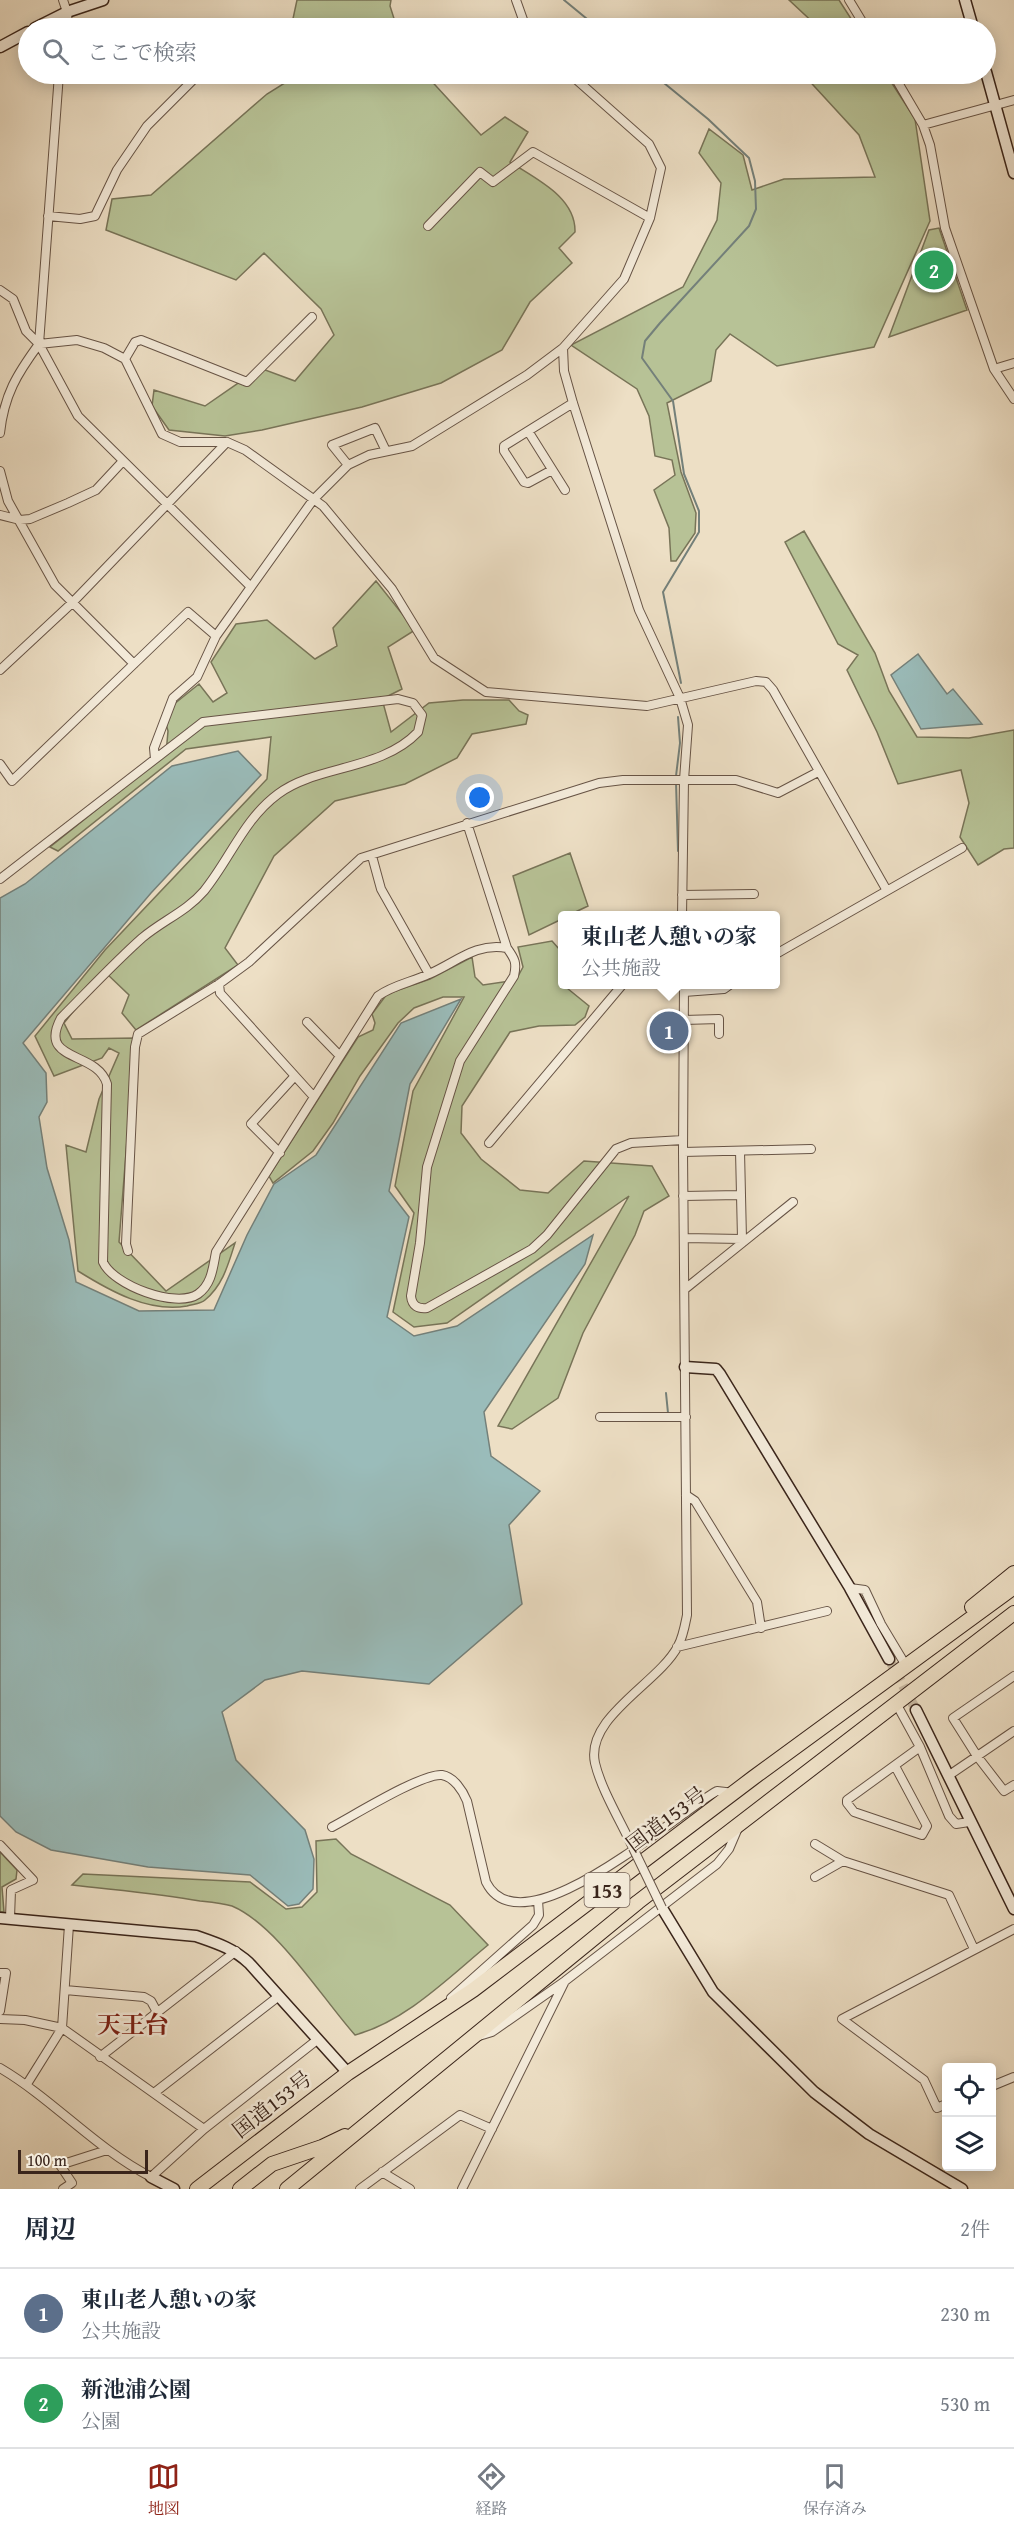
<!DOCTYPE html>
<html lang="ja">
<meta charset="utf-8">
<style>
:root{--surface:#fff;--page:#f6f6f7;--text:#1f2937;--muted:#747a83;--line:#e0e1e3;--accent:#8f2418}
body{margin:0;font-family:"Gentium Book Plus","Noto Serif JP",serif;background:var(--page);color:var(--text)}
.controls{position:absolute;right:18px;bottom:18px;display:grid;overflow:hidden;border-radius:6px;box-shadow:0 3px 15px #0003}
.controls button{width:54px;height:54px;display:grid;place-items:center;padding:0;border:0;border-bottom:2px solid var(--line);background:var(--surface);color:var(--text);font:30px sans-serif}
.scale{position:absolute;left:18px;bottom:15px;width:130px;box-sizing:border-box;padding-left:6px;border:3px solid #3a251b;border-top:0;font-size:16px;line-height:21px;white-space:nowrap;color:#3a251b;-webkit-text-stroke:4px #f3ead9;paint-order:stroke}
.you{position:absolute;left:480px;top:798px;width:21px;height:21px;margin:-15px;border:4px solid #fff;border-radius:50%;background:#1a73e8;box-shadow:0 0 0 9px #1a73e833}
.badge{display:grid;place-items:center;width:39px;height:39px;border-radius:50%;background:var(--accent);color:#fff;font-size:20px;font-weight:700}
.pin{position:absolute;translate:-50% -50%;border:3px solid #fff;box-shadow:0 2px 6px #0006}
.popup{position:absolute;left:558px;top:911px;width:222px;height:78px;box-sizing:border-box;display:grid;place-content:center;border-radius:6px;background:var(--surface);filter:drop-shadow(0 2px 4px #0005);font-size:20px;white-space:nowrap;color:var(--muted)}
.popup b{font-size:22px;color:var(--text)}
.popup::after{content:'';position:absolute;left:50%;top:100%;margin-left:-12px;border:12px solid transparent;border-top-color:var(--surface)}
.list{margin:0;padding:0;list-style:none}
h2{display:flex;justify-content:space-between;align-items:center;height:78px;margin:0;padding:0 24px;font-size:26px}
h2 small{font-size:20px;font-weight:400;color:var(--muted)}
.list li{display:grid;grid-template-columns:39px 1fr auto;gap:18px;align-items:center;box-sizing:border-box;height:90px;padding:0 24px;border-top:2px solid var(--line)}
.list b{display:block;font-size:22px;white-space:nowrap}
.list p{margin:0;font-size:20px;white-space:nowrap;color:var(--muted)}
.list em{font-size:20px;font-style:normal;color:var(--muted)}
.icon{flex:none;width:33px;height:33px;fill:none;stroke:currentColor;stroke-width:2;stroke-linecap:round;stroke-linejoin:round}
.map{position:relative;flex:none;width:1014px;height:2189px;overflow:hidden}
.search{position:absolute;background:var(--surface);box-shadow:0 3px 15px #0003;left:18px;right:18px;top:18px;height:66px;display:flex;align-items:center;gap:15px;box-sizing:border-box;padding:0 21px;border-radius:33px;color:var(--muted);font-size:22px}
.sheet{height:258px;background:var(--surface)}
nav{display:flex;justify-content:space-around;align-items:center;box-sizing:border-box;height:84px;border-top:2px solid var(--line);background:var(--surface);font-size:16px;color:var(--muted)}
nav a{display:grid;justify-items:center;gap:3px}
nav .on{color:var(--accent)}
.map>svg:first-child{display:block}
.green{fill:#b7c296;stroke:#787458;stroke-width:1.5}
.water{fill:#9abcba;stroke:#74807a;stroke-width:1.5}
.lines{fill:none;stroke-linecap:round;stroke-linejoin:round}
.stream{stroke:#74807a;stroke-width:2}
.secondary-tunnel{stroke:#c9baa3;stroke-width:10;stroke-dasharray:10 5;stroke-linecap:butt}
.street-casing{stroke:#675446;stroke-width:10}
.secondary-casing{stroke:#3a251b;stroke-width:13}
.highway-casing{stroke:#3a251b;stroke-width:16}
.street{stroke:#f3ead9;stroke-width:8}
.secondary{stroke:#f3ead9;stroke-width:10}
.highway{stroke:#eddfc5;stroke-width:14}
.street-bridge-casing{stroke:#675446;stroke-width:10;stroke-linecap:butt}
.street-bridge{stroke:#f3ead9;stroke-width:8}
.labels{text-anchor:middle;dominant-baseline:central;stroke-width:5;stroke-linejoin:round;paint-order:stroke}
.shield{fill:#f3ead9;stroke:#726054;stroke-width:1.5}
.shield-label{font-size:20px;font-weight:bold;fill:#3a251b}
.street-label{font-size:21px;fill:#3a251b;stroke:#f3ead9}
.quarter-label{font-size:24px;font-weight:bold;fill:#7a1f14;stroke:#f3ead9}
</style>
<div class="map">
<svg width="1014" height="2189" viewBox="0 0 1014 2189">
<rect width="100%" height="100%" fill="#eddfc5"/>
<filter id="stains"><feTurbulence type="fractalNoise" baseFrequency=".00333" numOctaves="4"/><feColorMatrix values="0 0 0 0 .2 0 0 0 0 .09 0 0 0 0 .02 0 0 0 .5 -.17"/></filter>
<radialGradient id="worn" r=".72"><stop offset=".6" stop-color="#630" stop-opacity="0"/><stop offset="1" stop-color="#630" stop-opacity=".3"/></radialGradient>
<!-- green -->
<path class="green" d="M 297,0 L 391,0 L 390,6 L 397,28 L 291,28 Z
M 789,0 L 839,0 L 857,28 L 819,28 Z
M 299,74 L 425,74 L 481,135 L 505,117 L 528,132 L 510,162 C 536,179 576,197 575,232 L 559,248 L 572,263 L 530,302 L 502,350 L 441,383 L 362,407 L 262,430 L 225,436 L 169,430 L 152,406 L 154,390 L 205,406 L 260,368 L 295,381 L 334,335 L 321,309 L 264,253 L 236,280 L 106,230 L 112,199 L 151,195 L 267,94 Z
M 803,74 L 886,74 L 915,119 L 930,221 L 874,347 L 777,366 L 730,334 L 716,350 L 711,381 L 667,403 L 681,472 L 696,513 L 695,533 L 676,561 L 671,561 L 669,528 L 654,490 L 675,475 L 672,460 L 655,456 L 649,416 L 637,389 L 571,345 L 683,287 L 717,220 L 721,183 L 699,153 L 709,129 L 743,155 L 752,190 L 784,179 L 875,177 L 859,135 Z
M 939,228 L 967,310 L 889,337 L 929,230 Z
M 804,531 L 875,653 L 889,691 L 917,737 L 969,738 L 1014,730 L 1014,848 L 1004,849 L 978,865 L 960,837 L 969,803 L 961,770 L 898,784 L 877,732 L 847,670 L 858,655 L 838,644 L 785,542 Z
M 376,581 L 415,630 L 388,647 L 402,689 L 382,699 L 391,732 L 429,703 L 463,700 L 509,700 L 519,711 L 528,715 L 526,724 L 472,734 L 457,758 L 405,784 L 335,801 L 274,856 L 225,948 L 238,965 L 136,1030 L 122,1013 L 129,995 L 105,972 L 64,1023 L 72,1039 L 135,1038 L 119,1242 L 166,1291 L 235,1243 C 228,1265 223,1285 205,1300 C 201,1304 193,1304 187,1306 C 149,1313 110,1291 78,1271 L 66,1145 L 86,1152 L 99,1099 L 119,1053 L 109,1048 L 102,1058 L 54,1076 L 35,1036 L 105,950 L 267,779 L 271,737 L 186,749 L 58,851 L 50,847 L 166,754 L 168,731 L 163,713 L 199,684 L 213,702 L 227,693 L 211,662 L 236,624 L 267,620 L 315,659 L 337,646 L 333,628 Z
M 570,853 L 588,906 L 569,915 L 562,916 L 562,919 L 529,935 L 513,876 Z
M 552,941 L 560,950 L 562,984 L 589,1006 L 585,1017 L 575,1025 L 539,1026 L 510,1032 L 462,1106 L 461,1133 L 481,1159 L 520,1190 L 548,1193 L 584,1161 L 652,1166 L 669,1196 L 644,1211 L 635,1235 L 583,1333 L 558,1398 L 512,1429 L 498,1426 L 629,1196 L 447,1323 L 414,1327 L 393,1312 L 414,1213 L 395,1186 L 413,1091 L 464,997 L 443,997 L 414,1008 L 398,1023 L 360,1076 L 333,1123 L 313,1151 L 273,1183 L 269,1176 L 358,1037 L 373,1030 L 375,1023 L 372,1014 L 387,994 L 430,979 L 472,957 L 475,977 L 483,985 L 516,980 L 523,967 L 518,947 Z
M 336,1839 L 351,1854 L 450,1905 L 488,1945 C 448,1978 406,2021 355,2035 C 322,1998 277,1925 232,1906 C 222,1903 210,1902 200,1901 C 158,1893 115,1890 72,1885 L 83,1874 L 250,1882 L 286,1909 L 302,1907 L 317,1892 L 316,1841 Z
M 0,1852 L 17,1870 L 16,1879 L 2,1887 L 4,1912 L 0,1912 Z"/>
<!-- water -->
<path class="water" d="M 918,654 L 947,694 L 953,689 L 982,724 L 921,729 L 891,675 Z
M 238,751 L 261,775 L 151,893 L 23,1043 L 46,1073 L 47,1102 L 39,1117 L 47,1168 L 69,1240 L 76,1282 L 139,1311 L 214,1310 L 247,1235 L 274,1184 L 316,1155 L 401,1023 L 461,999 L 410,1084 L 389,1191 L 409,1217 L 387,1317 L 414,1336 L 457,1326 L 593,1235 L 585,1264 L 484,1412 L 491,1456 L 540,1491 L 509,1525 L 522,1604 L 429,1684 L 302,1671 L 265,1680 L 222,1712 L 236,1760 L 305,1830 L 314,1859 L 313,1889 L 299,1904 L 288,1906 L 250,1875 L 148,1867 L 51,1850 L 16,1832 L 0,1816 L 0,898 L 25,884 L 172,766 Z"/>
<g class="lines">
<!-- stream -->
<path class="stream" d="M 564,0 L 598,28
M 653,74 L 708,119 L 749,158 L 755,181 L 756,209 L 749,226 L 660,323 L 645,341 L 642,358 L 673,401 L 684,474 L 699,511 L 699,532 L 663,592 L 681,683
M 676,776 L 680,743 L 678,717
M 676,782 L 678,851
M 666,1393 L 668,1413"/>
<!-- secondary-tunnel -->
<path class="secondary-tunnel" d="M 889,1659 L 916,1710"/>
<defs>
<path id="street" d="M 63,0 L 67,12 L 68,28
M 516,0 L 526,28
M 849,0 L 866,28
M 893,74 L 923,125 L 930,145 L 945,228 L 994,369 L 1014,399
M 923,125 L 1014,100
M 48,216 L 80,219 L 95,216 L 117,170 L 147,126 L 199,74
M 428,226 L 480,172 L 493,182 L 533,152 L 650,218
M 0,290 L 13,299 L 26,331 L 39,344 L 78,416 L 250,586
M 39,344 L 77,340 L 104,348 L 125,359 L 162,434 L 180,442 L 227,442 L 245,450 L 323,506 L 392,589 L 434,658 L 486,692 L 647,706 L 756,681 L 766,682 L 773,690 L 886,889
M 563,348 L 564,371 L 573,403 L 639,610 L 680,698 L 688,725 L 684,780 L 682,916
M 125,359 L 135,342 L 141,340 L 247,382 L 312,317
M 994,369 L 1014,363
M 528,431 L 565,490
M 0,433 C 4,395 17,374 39,344 L 59,74
M 348,465 L 332,445 L 375,428 L 386,451
M 552,470 L 528,483 L 524,482 L 504,451 L 504,446 L 573,403
M 0,471 L 8,501 L 55,585 L 134,664
M 0,515 L 20,520 L 30,519 L 68,503 L 96,490 L 123,461
M 0,670 L 72,603 L 227,442
M 155,759 L 154,748 L 173,698 L 197,677 L 216,636 L 313,500 L 348,465 L 369,455 L 412,446 L 527,375 L 563,348 L 624,279 L 650,218 L 661,168 L 649,144 L 570,74
M 0,764 L 12,781 L 188,612 L 216,636
M 467,823 L 507,948
M 372,856 L 381,889 L 429,974
M 0,879 L 203,722 L 398,699 L 413,703 L 422,715 L 418,732 C 381,771 316,765 278,794 C 244,819 230,859 204,891 C 187,911 162,921 142,938 C 114,963 88,991 61,1018 C 37,1063 97,1050 107,1084 L 103,1262 C 113,1285 176,1309 198,1294 C 212,1284 213,1267 216,1252 L 378,996 C 393,985 412,982 429,974 C 455,963 476,942 507,948 C 515,959 517,963 514,976 L 460,1061 L 427,1167 L 420,1243 L 411,1296 C 412,1306 418,1309 427,1308 L 532,1249 L 547,1235 L 616,1149 L 631,1143 L 683,1140
M 682,895 L 754,894
M 776,954 L 962,848
M 219,984 L 220,993 L 314,1097
M 684,992 L 724,989 L 731,984
M 684,1020 L 719,1019 L 719,1034
M 307,1022 L 340,1056
M 489,1143 L 623,984
M 740,1151 L 742,1239
M 683,1152 L 811,1149
M 280,1153 L 251,1124 L 294,1077
M 683,1196 L 740,1195
M 684,1238 L 742,1239 L 743,1242
M 128,1251 L 126,1244 L 135,1047 L 138,1034 L 219,984 L 249,962 L 361,858 L 599,783 L 623,780 L 736,780 L 778,793 L 818,772
M 685,1289 L 793,1202
M 600,1417 L 686,1417
M 686,1495 L 695,1501 L 757,1602 L 761,1628
M 850,1588 L 865,1590 L 881,1624 L 905,1664
M 677,1647 L 827,1611
M 1014,1676 L 953,1718 L 977,1756 L 1004,1791 L 1014,1785
M 897,1705 L 920,1747 L 949,1816 L 956,1824 L 969,1822
M 895,1766 L 927,1826 L 922,1835 L 854,1812 L 847,1803 L 847,1800 L 920,1747
M 948,1776 L 1014,1731
M 332,1827 C 353,1816 422,1773 442,1775 C 454,1777 463,1791 467,1801 L 486,1882 C 522,1954 676,1813 717,1791 L 734,1793
M 815,1844 L 843,1861 L 949,1895 L 974,1949
M 0,1845 L 33,1880 L 11,1890 L 10,1918
M 633,1848 C 621,1822 601,1789 595,1763 C 585,1717 659,1683 678,1646 C 683,1637 685,1625 687,1615 L 683,1152 L 684,984
M 815,1877 L 843,1861
M 0,1973 L 6,1973 L 0,2011
M 65,1990 L 144,1997 L 151,2001 L 157,2012
M 451,1998 L 533,1925 L 539,1915 L 538,1900
M 0,2019 L 25,2020 L 62,2028 L 204,2129
M 479,2036 L 492,2032 L 565,1981 L 717,1864 L 729,1849 L 738,1828
M 100,2057 L 236,1951
M 0,2068 C 54,2100 95,2148 151,2177 L 204,2129 L 317,2040
M 27,2084 L 62,2028 L 69,1925
M 992,2086 L 1014,2077
M 154,2093 L 279,1996
M 946,2104 L 937,2108 L 924,2080 L 842,2019 L 1014,1929
M 382,2172 L 410,2189
M 63,2189 L 72,2183 L 60,2165 L 107,2150
M 360,2189 L 460,2115 L 492,2129
M 462,2189 L 564,1983"/>
<path id="secondary" d="M 965,0 L 973,28
M 35,28 L 67,12 L 103,0
M 0,47 L 28,32
M 986,72 L 1014,173
M 685,1367 L 716,1369 L 720,1374 L 850,1588 L 889,1659
M 916,1710 L 1014,1909
M 662,1908 L 713,1992 L 814,2092 L 869,2134 L 962,2189
M 0,1918 L 196,1936 C 216,1943 233,1948 249,1963 L 348,2073
M 151,2177 L 174,2189"/>
<path id="highway" d="M 972,1607 L 1014,1573
M 197,2189 L 348,2073 L 473,1990 L 753,1778 L 1014,1587
M 240,2189 L 272,2164 L 322,2147 L 345,2136
M 287,2189 L 638,1902 L 1014,1613"/>
</defs>
<!-- street casing -->
<use href="#street" class="street-casing"/>
<!-- secondary casing -->
<use href="#secondary" class="secondary-casing"/>
<!-- highway casing -->
<use href="#highway" class="highway-casing"/>
<!-- street -->
<use href="#street" class="street"/>
<!-- secondary -->
<use href="#secondary" class="secondary"/>
<!-- highway -->
<use href="#highway" class="highway"/>
<defs>
<path id="street-bridge" d="M 633,1848 L 662,1908"/>
</defs>
<!-- street-bridge casing -->
<use href="#street-bridge" class="street-bridge-casing"/>
<!-- street-bridge -->
<use href="#street-bridge" class="street-bridge"/>
</g>
<g class="labels">
<!-- shield labels -->
<rect class="shield" x="584.5" y="1873" width="45" height="34" rx="4.5"/>
<g class="shield-label">
<text x="607" y="1890">153</text>
</g>
<!-- street labels -->
<g class="street-label">
<text transform="translate(666 1819) rotate(-37)">国道153号</text>
<text transform="translate(272 2104) rotate(-38)">国道153号</text>
</g>
<!-- quarter labels -->
<g class="quarter-label">
<text x="133" y="2024">天王台</text>
</g>
</g>
<rect width="100%" height="100%" filter="url(#stains)"/>
<rect width="100%" height="100%" fill="url(#worn)"/>
</svg>
<div class="controls">
<button><svg class="icon" aria-label="locate" viewBox="0 0 24 24"><circle cx="12" cy="12" r="6"/><path d="M12 2v4M12 18v4M2 12h4M18 12h4"/></svg></button>
<button><svg class="icon" aria-label="layers" viewBox="0 0 24 24"><path d="M12 4l9 5-9 5-9-5zM3 14l9 5 9-5"/></svg></button>
</div>
<div class="scale">100 m</div>
<div class="you"></div>
<div class="pin badge" style="left:669px;top:1031px;background:#5c6f8a">1</div>
<div class="popup"><b>東山老人憩いの家</b>公共施設</div>
<div class="pin badge" style="left:934px;top:270px;background:#2e9e5b">2</div>
<div class="search"><svg class="icon" aria-label="search" viewBox="0 0 24 24"><circle cx="10" cy="10" r="6"/><path d="M15 15l6 6"/></svg>ここで検索</div>
</div>
<section class="sheet">
<h2>周辺<small>2件</small></h2>
<ul class="list">
<li><span class="badge" style="background:#5c6f8a">1</span><div><b>東山老人憩いの家</b><p>公共施設</p></div><em>230 m</em></li>
<li><span class="badge" style="background:#2e9e5b">2</span><div><b>新池浦公園</b><p>公園</p></div><em>530 m</em></li>
</ul>
</section>
<nav>
<a class="on"><svg class="icon" aria-label="map" viewBox="0 0 24 24"><path d="M3 6l6-2 6 2 6-2v14l-6 2-6-2-6 2zM9 4v14M15 6v14"/></svg>地図</a>
<a><svg class="icon" aria-label="directions" viewBox="0 0 24 24"><path d="M12 3l9 9-9 9-9-9zM9 14v-3h6M13 9l2 2-2 2"/></svg>経路</a>
<a><svg class="icon" aria-label="saved" viewBox="0 0 24 24"><path d="M7 4h10v16l-5-4-5 4z"/></svg>保存済み</a>
</nav>
